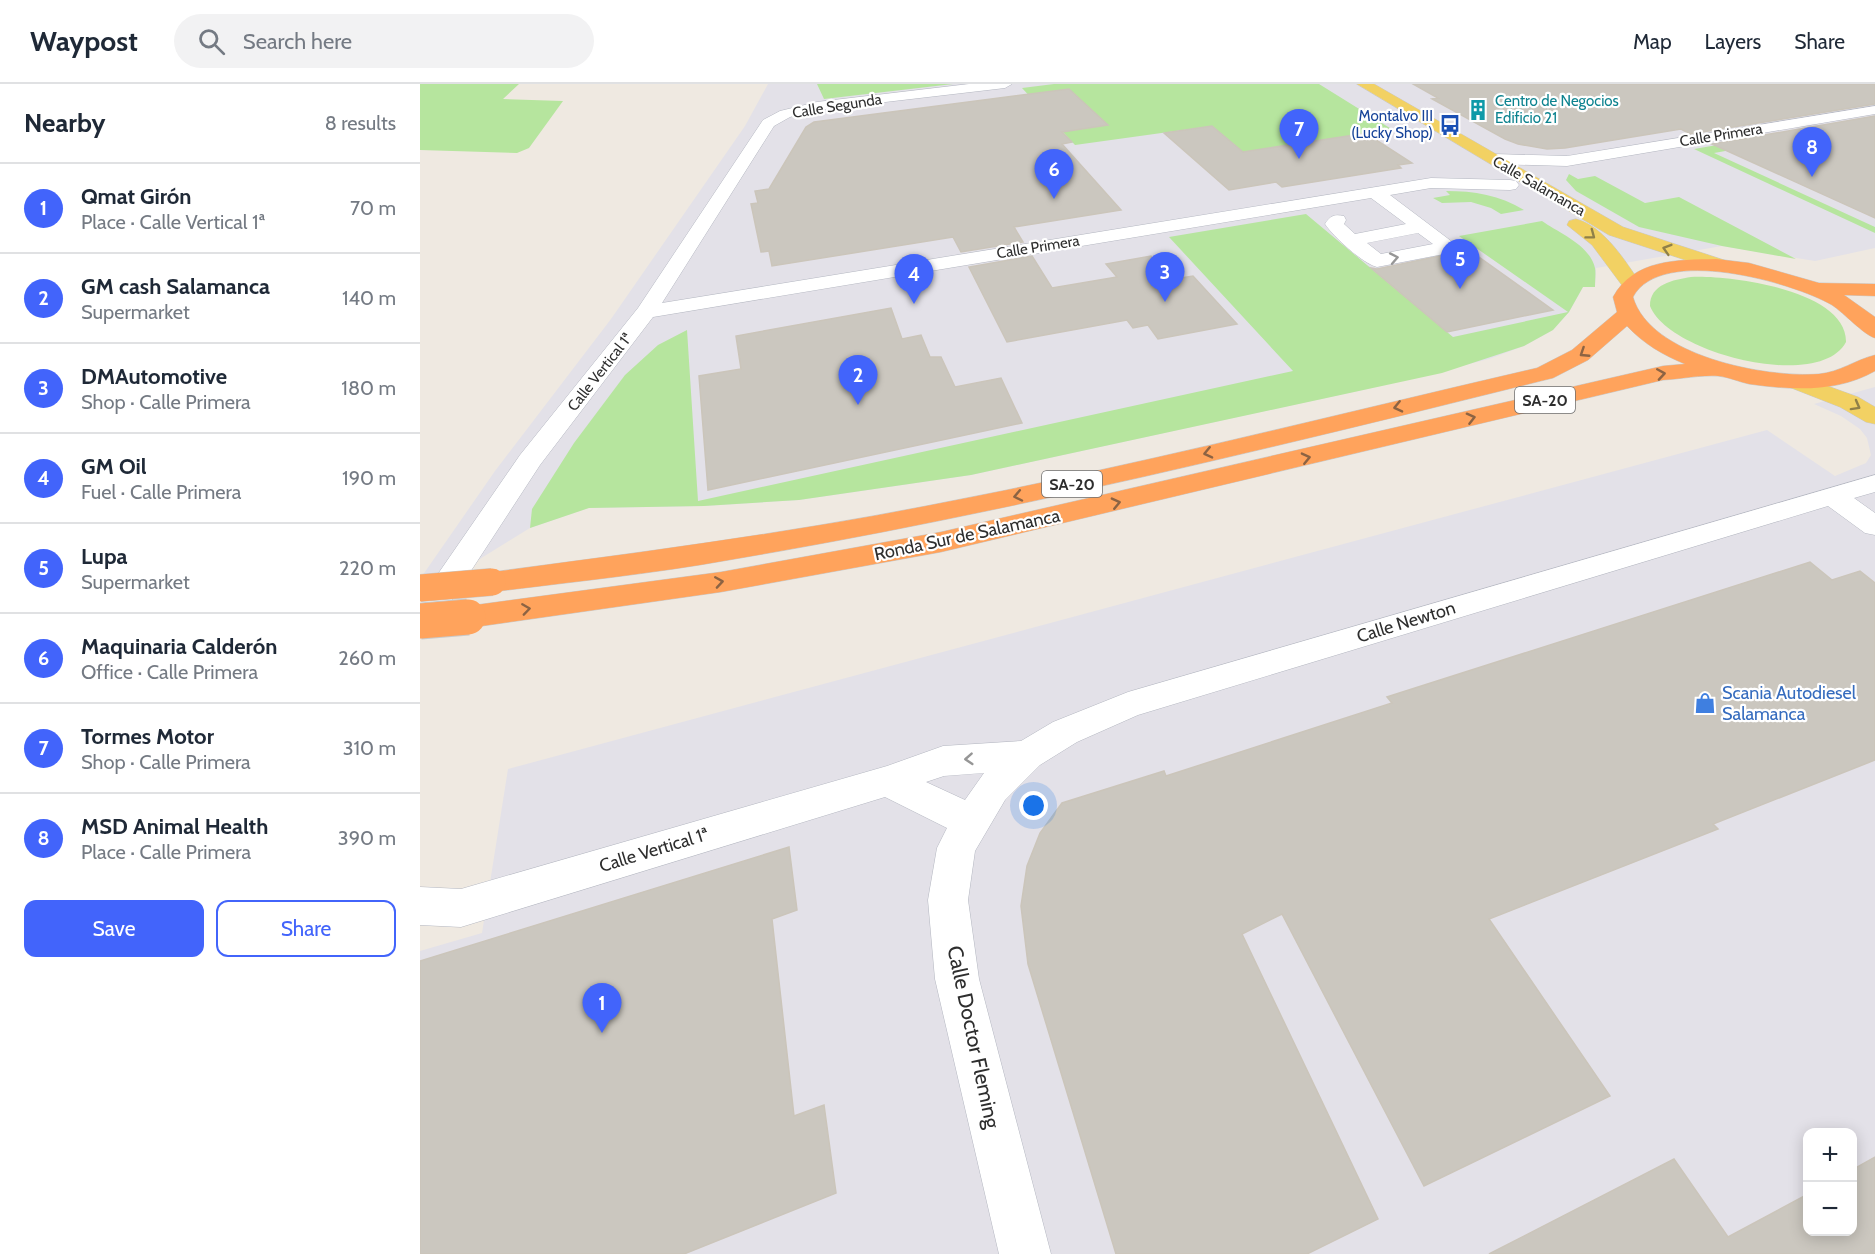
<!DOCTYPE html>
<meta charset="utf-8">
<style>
:root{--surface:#fff;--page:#f2f2f3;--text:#1f2937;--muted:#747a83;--line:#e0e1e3;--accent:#4264fb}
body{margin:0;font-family:Cabin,sans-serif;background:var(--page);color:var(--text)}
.controls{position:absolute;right:18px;bottom:18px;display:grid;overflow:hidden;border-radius:12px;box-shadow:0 3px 15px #0003}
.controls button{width:54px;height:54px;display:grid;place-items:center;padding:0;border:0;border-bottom:2px solid var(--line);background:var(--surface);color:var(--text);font:30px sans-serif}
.you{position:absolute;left:614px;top:722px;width:21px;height:21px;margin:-15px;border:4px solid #fff;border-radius:50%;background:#1a73e8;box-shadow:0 0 0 9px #1a73e833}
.badge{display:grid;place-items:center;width:39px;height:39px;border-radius:50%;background:var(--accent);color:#fff;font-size:20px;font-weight:700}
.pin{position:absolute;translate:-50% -50px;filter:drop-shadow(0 2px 3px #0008)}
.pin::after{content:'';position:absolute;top:32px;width:21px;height:18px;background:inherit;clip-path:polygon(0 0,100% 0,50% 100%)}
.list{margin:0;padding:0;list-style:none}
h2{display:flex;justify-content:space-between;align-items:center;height:78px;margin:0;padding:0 24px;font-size:26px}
h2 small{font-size:20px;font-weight:400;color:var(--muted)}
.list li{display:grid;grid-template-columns:39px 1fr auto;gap:18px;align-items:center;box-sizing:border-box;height:90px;padding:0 24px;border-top:2px solid var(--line)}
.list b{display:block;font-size:22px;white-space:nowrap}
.list p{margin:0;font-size:20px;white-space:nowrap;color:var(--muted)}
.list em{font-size:20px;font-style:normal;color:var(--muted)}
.actions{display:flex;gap:12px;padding:18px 24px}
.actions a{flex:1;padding:14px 0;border:2px solid var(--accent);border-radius:12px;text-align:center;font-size:21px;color:var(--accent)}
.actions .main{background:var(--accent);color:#fff}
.icon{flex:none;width:33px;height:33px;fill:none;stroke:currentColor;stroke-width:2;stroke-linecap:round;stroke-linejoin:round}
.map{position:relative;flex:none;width:1455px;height:1170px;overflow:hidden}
header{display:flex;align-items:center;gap:36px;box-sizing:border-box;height:84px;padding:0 30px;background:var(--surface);border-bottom:2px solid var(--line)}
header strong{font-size:28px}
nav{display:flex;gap:33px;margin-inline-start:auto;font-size:21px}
.search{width:420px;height:54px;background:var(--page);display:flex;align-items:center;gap:15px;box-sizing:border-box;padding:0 21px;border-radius:33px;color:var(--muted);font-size:22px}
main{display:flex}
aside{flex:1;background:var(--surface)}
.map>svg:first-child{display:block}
.industrial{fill:#e3e1e8;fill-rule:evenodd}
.green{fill:#b6e59e}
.building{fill:#cbc7bf;stroke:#cbc5ba;stroke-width:1.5}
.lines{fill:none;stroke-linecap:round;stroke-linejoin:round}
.minor-casing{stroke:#b4b7c1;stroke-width:1}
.major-casing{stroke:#c9c9c9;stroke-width:1}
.highway-casing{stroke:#c9c9c9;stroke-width:1}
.minor{fill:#fff;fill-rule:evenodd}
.major{fill:#f2d163;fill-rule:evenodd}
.highway{fill:#ffa35c;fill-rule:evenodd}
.highway-bridge-far1-casing{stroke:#c9c9c9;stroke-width:28;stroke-linecap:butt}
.highway-bridge-casing{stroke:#c9c9c9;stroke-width:37;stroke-linecap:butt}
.highway-bridge-far1{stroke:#ffa35c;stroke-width:27}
.highway-bridge{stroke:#ffa35c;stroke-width:35}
.oneway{stroke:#908048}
.oneway2{stroke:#969696}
.oneway3{stroke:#8c6343}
.labels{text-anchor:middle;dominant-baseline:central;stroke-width:4.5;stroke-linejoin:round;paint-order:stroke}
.far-culture-label{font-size:15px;fill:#0d838f;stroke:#fff;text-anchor:start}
.far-street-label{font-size:15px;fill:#2e2e2e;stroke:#fff}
.far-transit-label{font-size:15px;fill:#164399;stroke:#fff;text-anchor:end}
.shield{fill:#fff;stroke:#6d6d6d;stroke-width:1.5}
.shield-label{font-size:16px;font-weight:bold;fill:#2e2e2e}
.street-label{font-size:18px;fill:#2e2e2e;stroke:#fff}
.shop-label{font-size:18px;fill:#366cbe;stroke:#fff;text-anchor:start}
.near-street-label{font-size:21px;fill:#2e2e2e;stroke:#fff}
</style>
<header>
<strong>Waypost</strong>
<div class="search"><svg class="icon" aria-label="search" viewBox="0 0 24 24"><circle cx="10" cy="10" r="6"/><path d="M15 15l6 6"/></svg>Search here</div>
<nav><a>Map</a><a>Layers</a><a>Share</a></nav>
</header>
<main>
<aside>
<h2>Nearby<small>8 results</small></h2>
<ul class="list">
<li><span class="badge">1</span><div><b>Qmat Girón</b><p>Place · Calle Vertical 1ª</p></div><em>70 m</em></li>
<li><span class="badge">2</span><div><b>GM cash Salamanca</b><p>Supermarket</p></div><em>140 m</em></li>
<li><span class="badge">3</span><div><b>DMAutomotive</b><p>Shop · Calle Primera</p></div><em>180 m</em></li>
<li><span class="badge">4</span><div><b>GM Oil</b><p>Fuel · Calle Primera</p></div><em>190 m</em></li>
<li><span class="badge">5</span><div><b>Lupa</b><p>Supermarket</p></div><em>220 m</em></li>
<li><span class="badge">6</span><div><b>Maquinaria Calderón</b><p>Office · Calle Primera</p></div><em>260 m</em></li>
<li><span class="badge">7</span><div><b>Tormes Motor</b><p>Shop · Calle Primera</p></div><em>310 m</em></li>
<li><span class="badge">8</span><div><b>MSD Animal Health</b><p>Place · Calle Primera</p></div><em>390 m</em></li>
</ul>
<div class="actions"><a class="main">Save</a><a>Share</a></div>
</aside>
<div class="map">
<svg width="1455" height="1170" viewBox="0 0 1455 1170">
<rect width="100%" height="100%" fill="#efe9e1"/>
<!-- industrial -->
<path class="industrial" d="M 348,0 L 1455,0 L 1455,164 L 1395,177 L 1302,162 L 1176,184 L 1175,203 L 1163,203 L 1149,228 L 1133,246 L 1104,262 L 1069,275 L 956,303 L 551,391 L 379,416 L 284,422 L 168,424 L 110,444 L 0,512 L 0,495 L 75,387 L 191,235 L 325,42 Z
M 1455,303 L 1455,1170 L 0,1170 L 0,867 L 62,849 L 88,685 L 1347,346 L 1415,392 L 1446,379 L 1451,371 L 1447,354 L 1440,345 L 1421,332 L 1394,320 ZM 1388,1048 L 1432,1048 L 1432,1148 L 1388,1148 Z"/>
<!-- green -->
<path class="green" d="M 0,0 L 99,0 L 83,15 L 143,17 L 109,64 L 97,69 L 0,66 Z
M 397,0 L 533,0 L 404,15 Z
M 634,0 L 899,0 L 973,46 L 823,68 L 792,42 L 655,61 L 602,4 Z
M 1414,41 L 1423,46 L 1294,69 L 1455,143 L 1455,149 L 1274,65 Z
M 1149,90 L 1158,95 L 1175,92 L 1225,119 L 1259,113 L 1376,175 L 1302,162 L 1219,143 L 1156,107 L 1146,96 Z
M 1026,107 C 1054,107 1080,111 1104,126 L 1081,130 L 1071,124 L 1051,118 L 1022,119 L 1013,114 L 1030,111 Z
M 886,130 L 1033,253 L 1148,228 L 1039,152 L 1122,137 C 1139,149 1170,161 1175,184 C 1176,189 1175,197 1175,203 L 1163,203 L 1149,228 L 1133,246 L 1104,262 L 1022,289 L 551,391 L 379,416 L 284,422 L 169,424 L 110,444 L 112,425 L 154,359 L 205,291 L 238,261 L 267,246 L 278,417 L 873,287 L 749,153 Z
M 1271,193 C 1309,191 1427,206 1426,258 C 1400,308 1248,269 1230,222 C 1230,200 1253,196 1271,193 Z"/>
<!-- building -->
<path class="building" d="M 993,0 L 1455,0 L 1455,20 L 1270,50 L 1261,45 L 1145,64 L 1127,65 L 1098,60 L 1085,55 L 1012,15 L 1018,14 Z
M 649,5 L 688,41 L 642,48 L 652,58 L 642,60 L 701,126 L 594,143 L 603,158 L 541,168 L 533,153 L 352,182 L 349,167 L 341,168 L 331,120 L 338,119 L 335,107 L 349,105 L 386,43 L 394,38 Z
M 1455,32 L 1455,134 L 1292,60 Z
M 792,42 L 823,68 L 941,50 L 950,52 L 992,79 L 978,81 L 981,84 L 862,103 L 856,98 L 809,106 L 744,49 Z
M 1049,166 L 1133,226 L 1027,248 L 951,184 L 957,185 Z
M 612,172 L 632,204 L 697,193 L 686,180 L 731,172 L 742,185 L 752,183 L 761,194 L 773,192 L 817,240 L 738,255 L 728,241 L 713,244 L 707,236 L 587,258 L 549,183 Z
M 471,224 L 482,255 L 501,251 L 510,273 L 521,273 L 535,303 L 581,294 L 602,339 L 288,406 L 279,292 L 321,285 L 316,252 Z
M 1390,478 L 1412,496 L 1440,487 L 1455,499 L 1455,676 L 1293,740 L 1298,745 L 1069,835 L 1190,1012 L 1004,1102 L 862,830 L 822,850 L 958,1135 L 887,1170 L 696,1170 L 608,880 L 601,822 L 607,782 L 620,749 L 642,719 L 744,687 L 746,692 L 972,619 L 967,613 Z
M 369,763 L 377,826 L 352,835 L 374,1032 L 404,1021 L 416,1109 L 264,1170 L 0,1170 L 0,877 Z
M 1455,1073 L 1455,1170 L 1069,1170 L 1254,1075 L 1308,1153 L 1388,1110 L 1388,1148 L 1432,1148 L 1432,1086 Z"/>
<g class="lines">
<defs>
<path id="minor" d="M 549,0 L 592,0 L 585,4 L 397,26 L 370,33 L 354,42 L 242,219 L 1011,94 L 1090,96 L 1096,97 L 1099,101 L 1096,105 L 1090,106 L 1011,104 L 970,111 L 1039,163 L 1036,167 L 1029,169 L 957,183 C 942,179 914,153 905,140 C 910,132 914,130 924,132 L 926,136 L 924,140 L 935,150 L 986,140 L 951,114 L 233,233 L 120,381 L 11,548 L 0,551 L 0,516 L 100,371 L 218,224 L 343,36 L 360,27 L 397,18 ZM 998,149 L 1013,160 L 961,170 L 947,159 Z
M 1455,22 L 1455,30 L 1147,82 L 1074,80 L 1066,75 L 1074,70 L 1147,72 Z
M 1455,391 L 1455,408 L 1434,414 L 1455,429 L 1455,451 L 1445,449 L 1408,422 L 718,631 L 657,658 L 620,681 L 585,716 L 555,767 L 548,816 L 559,895 L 631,1170 L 579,1170 L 515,895 L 508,816 L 517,764 L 527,744 L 465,713 L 41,843 L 0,841 L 0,803 L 41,805 L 467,682 L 523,662 L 601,657 L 633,638 L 708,608 ZM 564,689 L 545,716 L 506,698 L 524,692 Z"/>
<path id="major" d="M 937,0 L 954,0 L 1203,143 L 1310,178 L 1313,182 L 1310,186 L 1296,186 L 1189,151 Z
M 1156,135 C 1185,143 1205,177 1221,200 L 1218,204 L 1211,206 L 1204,204 L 1172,161 L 1147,141 L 1149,137 Z
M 1377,291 L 1438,313 L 1455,323 L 1455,340 L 1446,338 L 1420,323 L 1369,303 L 1365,298 L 1369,293 Z"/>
<path id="highway" d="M 1296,175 L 1329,179 L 1399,199 L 1455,200 L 1455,212 L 1424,211 L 1455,233 L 1455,254 C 1444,251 1424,229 1412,221 C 1372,198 1241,161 1213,213 C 1230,272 1345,294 1399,290 C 1420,288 1435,276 1455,271 L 1455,287 C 1416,309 1372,306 1329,300 C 1319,298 1309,293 1298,292 C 1280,291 1261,295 1243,296 L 521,468 L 301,508 L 48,544 L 37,541 L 32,533 L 37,525 L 48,522 L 301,488 L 521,448 L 1243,282 L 1265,280 C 1243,271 1224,260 1207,242 L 1168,276 L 1133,294 C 860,362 587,429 309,476 C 231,490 151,498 72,508 L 61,505 L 57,498 L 61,491 L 72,488 C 217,469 362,450 506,422 C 711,383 914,331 1117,284 L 1152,266 L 1197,228 L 1193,213 C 1214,175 1257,176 1296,175 Z"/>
</defs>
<!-- minor casing -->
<use href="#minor" class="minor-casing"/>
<!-- major casing -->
<use href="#major" class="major-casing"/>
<!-- highway casing -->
<use href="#highway" class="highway-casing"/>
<!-- minor -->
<use href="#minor" class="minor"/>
<!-- major -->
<use href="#major" class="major"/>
<!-- highway -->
<use href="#highway" class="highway"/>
<defs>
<path id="highway-bridge-far1" d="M 0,504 L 72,498"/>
<path id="highway-bridge" d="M 0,537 L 48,533"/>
</defs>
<!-- highway-bridge-far1 casing -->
<use href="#highway-bridge-far1" class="highway-bridge-far1-casing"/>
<!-- highway-bridge casing -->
<use href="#highway-bridge" class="highway-bridge-casing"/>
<!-- highway-bridge-far1 -->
<use href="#highway-bridge-far1" class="highway-bridge-far1"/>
<!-- highway-bridge -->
<use href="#highway-bridge" class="highway-bridge"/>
</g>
<!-- one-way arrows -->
<defs><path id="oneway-chevron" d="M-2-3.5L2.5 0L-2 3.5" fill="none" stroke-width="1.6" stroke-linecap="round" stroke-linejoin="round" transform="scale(1.5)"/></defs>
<g class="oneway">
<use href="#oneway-chevron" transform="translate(1171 151) rotate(37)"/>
<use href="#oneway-chevron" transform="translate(1247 165) rotate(-163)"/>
<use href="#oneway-chevron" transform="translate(1436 322) rotate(29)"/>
</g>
<g class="oneway2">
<use href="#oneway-chevron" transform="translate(974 174) rotate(-11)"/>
<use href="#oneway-chevron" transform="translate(549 675) rotate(176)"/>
</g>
<g class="oneway3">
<use href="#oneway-chevron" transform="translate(1164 269) rotate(147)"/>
<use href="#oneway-chevron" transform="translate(1241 290) rotate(-9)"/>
<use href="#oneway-chevron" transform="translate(978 323) rotate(167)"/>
<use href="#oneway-chevron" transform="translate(1051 334) rotate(-14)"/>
<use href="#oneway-chevron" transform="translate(788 369) rotate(167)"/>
<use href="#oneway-chevron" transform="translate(886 374) rotate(-13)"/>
<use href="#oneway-chevron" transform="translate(598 412) rotate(168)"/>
<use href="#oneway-chevron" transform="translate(696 419) rotate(-13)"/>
<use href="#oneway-chevron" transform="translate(299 498) rotate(-9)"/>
<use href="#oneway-chevron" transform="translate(106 525) rotate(-8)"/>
</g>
<!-- icons -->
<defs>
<symbol id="building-bare" viewBox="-9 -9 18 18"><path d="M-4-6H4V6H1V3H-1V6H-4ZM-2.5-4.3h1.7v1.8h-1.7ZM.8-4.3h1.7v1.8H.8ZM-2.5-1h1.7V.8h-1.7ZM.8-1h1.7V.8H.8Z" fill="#0f9aa8" stroke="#fff" stroke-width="2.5" paint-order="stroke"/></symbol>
<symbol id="bus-bare" viewBox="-9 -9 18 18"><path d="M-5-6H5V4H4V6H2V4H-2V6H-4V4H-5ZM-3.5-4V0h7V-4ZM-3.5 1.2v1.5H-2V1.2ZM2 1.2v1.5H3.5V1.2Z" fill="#1a4fb4" stroke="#fff" stroke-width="2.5" paint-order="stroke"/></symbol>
<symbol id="shop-bare" viewBox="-9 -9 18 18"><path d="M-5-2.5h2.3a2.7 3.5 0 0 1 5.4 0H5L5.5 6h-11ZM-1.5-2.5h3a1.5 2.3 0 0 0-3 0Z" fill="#3f7fe0" stroke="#fff" stroke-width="2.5" paint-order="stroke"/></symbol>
</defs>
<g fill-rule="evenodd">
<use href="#building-bare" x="1043" y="11" width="30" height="30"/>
<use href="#bus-bare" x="1015" y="26" width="30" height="30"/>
<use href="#shop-bare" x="1270" y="604" width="30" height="30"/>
</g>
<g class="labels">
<!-- far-culture labels -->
<g class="far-culture-label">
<text x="1075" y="17">Centro de Negocios<tspan x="1075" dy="17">Edificio 21</tspan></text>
</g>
<!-- far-street labels -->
<g class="far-street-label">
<text transform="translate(417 22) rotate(-9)">Calle Segunda</text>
<text transform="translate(1301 51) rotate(-9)">Calle Primera</text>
<text transform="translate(1119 102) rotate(30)">Calle Salamanca</text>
<text transform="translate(618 163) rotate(-9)">Calle Primera</text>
<text transform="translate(180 288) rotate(-52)">Calle Vertical 1ª</text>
</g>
<!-- far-transit labels -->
<g class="far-transit-label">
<text x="1013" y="32">Montalvo III<tspan x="1013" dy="17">(Lucky Shop)</tspan></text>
</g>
<!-- shield labels -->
<g class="shield">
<rect x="1095" y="303" width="60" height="26" rx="4.5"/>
<rect x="622" y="387" width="60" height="26" rx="4.5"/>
</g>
<g class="shield-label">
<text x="1125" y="316">SA-20</text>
<text x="652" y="400">SA-20</text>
</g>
<!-- street labels -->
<g class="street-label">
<text transform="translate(547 451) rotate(-12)">Ronda Sur de Salamanca</text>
<text transform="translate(986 538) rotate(-17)">Calle Newton</text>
<text transform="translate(234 766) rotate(-17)">Calle Vertical 1ª</text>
</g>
<!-- shop labels -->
<g class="shop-label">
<text x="1302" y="609">Scania Autodiesel<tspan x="1302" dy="21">Salamanca</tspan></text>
</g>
<!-- near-street labels -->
<g class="near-street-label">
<text transform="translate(554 953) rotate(78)">Calle Doctor Fleming</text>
</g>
</g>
</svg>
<div class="controls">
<button>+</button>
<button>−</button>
</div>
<div class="you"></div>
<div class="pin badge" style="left:182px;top:949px">1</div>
<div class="pin badge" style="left:438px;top:321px">2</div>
<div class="pin badge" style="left:745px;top:218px">3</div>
<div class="pin badge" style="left:494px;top:220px">4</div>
<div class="pin badge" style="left:1040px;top:205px">5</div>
<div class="pin badge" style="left:634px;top:115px">6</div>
<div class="pin badge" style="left:879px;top:75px">7</div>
<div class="pin badge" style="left:1392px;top:93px">8</div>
</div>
</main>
